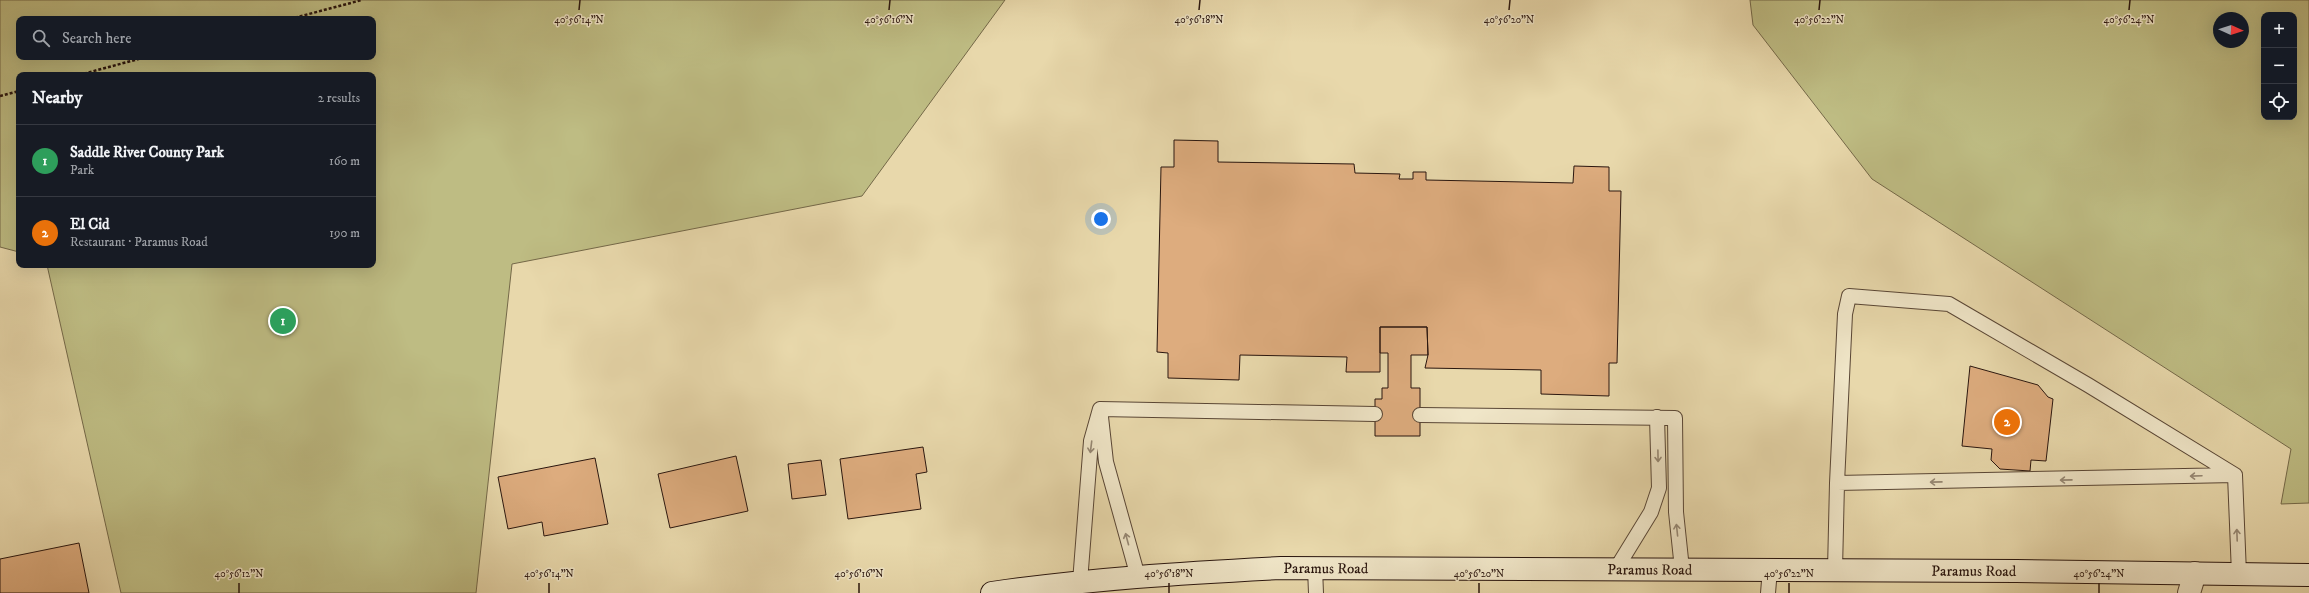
<!DOCTYPE html>
<meta charset="utf-8">
<style>
:root{--surface:#171b24;--page:#242831;--text:#f1f3f6;--muted:#9ea1a6;--line:#363941;--accent:#b45309}
body{margin:0;font-family:"IM FELL DW Pica",serif;background:var(--page);color:var(--text)}
.controls{position:absolute;right:12px;top:12px;display:grid;overflow:hidden;border-radius:8px;box-shadow:0 4px 16px #0002}
.controls button{width:36px;height:36px;display:grid;place-items:center;padding:0;border:0;border-bottom:1px solid var(--line);background:var(--surface);color:var(--text);font:20px sans-serif}
.compass{position:absolute;left:2213px;top:12px;width:36px;height:36px;border-radius:50%;background:var(--surface);box-shadow:0 4px 16px #0002;rotate:93deg}
.you{position:absolute;left:1101px;top:219px;width:14px;height:14px;margin:-10px;border:3px solid #fff;border-radius:50%;background:#1a73e8;box-shadow:0 0 0 6px #1a73e833}
.badge{display:grid;place-items:center;width:26px;height:26px;border-radius:50%;background:var(--accent);color:#fff;font-size:13px;font-weight:700}
.pin{position:absolute;translate:-50% -50%;border:2px solid #fff;box-shadow:0 1px 4px #0006}
.list{margin:0;padding:0;list-style:none}
h2{display:flex;justify-content:space-between;align-items:center;height:52px;margin:0;padding:0 16px;font-size:17px}
h2 small{font-size:13px;font-weight:400;color:var(--muted)}
.list li{display:grid;grid-template-columns:26px 1fr auto;gap:12px;align-items:center;box-sizing:border-box;height:72px;padding:0 16px;border-top:1px solid var(--line)}
.list b{display:block;font-size:15px;white-space:nowrap}
.list p{margin:0;font-size:13px;white-space:nowrap;color:var(--muted)}
.list em{font-size:13px;font-style:normal;color:var(--muted)}
.icon{flex:none;width:22px;height:22px;fill:none;stroke:currentColor;stroke-width:2;stroke-linecap:round;stroke-linejoin:round}
.map{position:relative;flex:none;width:2309px;height:593px;overflow:hidden}
.search{position:absolute;background:var(--surface);box-shadow:0 4px 16px #0002;left:16px;top:16px;width:360px;height:44px;display:flex;align-items:center;gap:10px;box-sizing:border-box;padding:0 14px;border-radius:8px;color:var(--muted);font-size:15px}
.panel{position:absolute;background:var(--surface);box-shadow:0 4px 16px #0002;left:16px;top:72px;width:360px;height:196px;border-radius:8px}
.map>svg:first-child{display:block}
.green{fill:#bebc83;stroke:#746848;fill-rule:evenodd}
.building{fill:#ddac7e;stroke:#29150e}
.lines{fill:none;stroke-linecap:round;stroke-linejoin:round}
.lane-casing{stroke:#594635;stroke-width:16}
.street-casing{stroke:#594635;stroke-width:24}
.secondary-casing{stroke:#29150e;stroke-width:24}
.path{stroke:#29150e;stroke-width:2.5;stroke-dasharray:3 2;stroke-linecap:butt}
.lane{stroke:#f0e6c8;stroke-width:14}
.street{stroke:#f0e6c8;stroke-width:22}
.secondary{stroke:#f0e6c8;stroke-width:22}
.oneway{stroke:#968874}
.ticks{fill:none;stroke:#29150e;stroke-width:1.5}
.labels{text-anchor:middle;dominant-baseline:central;stroke-width:3;stroke-linejoin:round;paint-order:stroke}
.street-label{font-size:15px;fill:#29150e;stroke:#f0e6c8}
.ticks-label{font-size:10px;text-anchor:middle;fill:#29150e;stroke:#f0e6c8;stroke-width:3;stroke-linejoin:round;paint-order:stroke}
</style>
<div class="map">
<svg width="2309" height="593" viewBox="0 0 2309 593">
<rect width="100%" height="100%" fill="#e8d8ab"/>
<filter id="stains"><feTurbulence type="fractalNoise" baseFrequency=".005" numOctaves="4"/><feColorMatrix values="0 0 0 0 .2 0 0 0 0 .09 0 0 0 0 .02 0 0 0 .5 -.17"/></filter>
<radialGradient id="worn" r=".72"><stop offset=".6" stop-color="#630" stop-opacity="0"/><stop offset="1" stop-color="#630" stop-opacity=".3"/></radialGradient>
<!-- green -->
<path class="green" d="M 0,0 L 1005,0 L 862,196 L 512,264 L 476,593 L 121,593 L 47,265 L 373,265 L 373,75 L 19,75 L 19,252 L 0,247 ZM 19,19 L 373,19 L 373,57 L 19,57 Z
M 1750,0 L 2309,0 L 2309,503 L 2281,504 L 2291,449 L 1872,179 L 1753,25 ZM 2264,15 L 2294,15 L 2294,117 L 2264,117 ZM 2219,18 L 2243,18 L 2243,42 L 2219,42 Z"/>
<!-- building -->
<path class="building" d="M 1174,140 L 1218,141 L 1218,162 L 1354,164 L 1355,173 L 1400,174 L 1399,179 L 1413,179 L 1413,172 L 1426,172 L 1426,180 L 1573,183 L 1574,166 L 1609,167 L 1609,191 L 1621,191 L 1617,363 L 1609,363 L 1609,396 L 1541,394 L 1541,370 L 1425,368 L 1428,355 L 1427,327 L 1380,327 L 1380,372 L 1346,372 L 1347,357 L 1240,355 L 1239,380 L 1168,378 L 1168,353 L 1157,352 L 1161,167 L 1174,167 Z
M 1380,327 L 1427,327 L 1428,355 L 1411,355 L 1411,388 L 1420,388 L 1420,436 L 1375,436 L 1375,399 L 1382,399 L 1382,388 L 1388,388 L 1388,353 L 1380,353 Z
M 1970,366 L 2038,385 L 2048,397 L 2053,399 L 2046,461 L 2031,460 L 2030,471 L 2000,469 L 1991,460 L 1992,449 L 1962,446 Z
M 923,447 L 927,472 L 916,474 L 921,509 L 848,519 L 840,459 Z
M 736,456 L 748,511 L 670,528 L 658,474 Z
M 595,458 L 608,524 L 544,536 L 542,522 L 508,529 L 498,477 Z
M 821,460 L 826,495 L 792,499 L 788,464 Z
M 79,543 L 89,593 L 0,593 L 0,559 Z"/>
<g class="lines">
<defs>
<path id="lane" d="M 1100,409 L 1375,414
M 1420,415 L 1675,418 L 1676,512 L 1682,569
M 1101,417 L 1106,462 L 1138,577
M 2235,475 L 2239,574
M 1837,483 L 2235,475
M 1315,568 L 1316,593
M 1616,569 L 1651,512 L 1659,488 L 1657,417
M 1835,570 L 1837,483 L 1845,314 L 1849,296 L 1949,304 L 2088,385 L 2235,475
M 1080,582 L 1091,441 L 1100,409
M 1768,593 L 1770,569"/>
<path id="street" d="M 2189,593 L 2195,573"/>
<g id="secondary">
<path id="s1" d="M 992,593 C 1088,579 1184,573 1281,568 L 2016,571 L 2309,575"/>
</g>
</defs>
<!-- lane casing -->
<use href="#lane" class="lane-casing"/>
<!-- street casing -->
<use href="#street" class="street-casing"/>
<!-- secondary casing -->
<use href="#secondary" class="secondary-casing"/>
<!-- path -->
<path class="path" d="M 290,19 L 362,0
M 79,75 L 146,57
M 0,96 L 19,91"/>
<!-- lane -->
<use href="#lane" class="lane"/>
<!-- street -->
<use href="#street" class="street"/>
<!-- secondary -->
<use href="#secondary" class="secondary"/>
</g>
<!-- one-way arrows -->
<defs><path id="oneway-shaft" d="M-6 0H5M1.5-3L5.5 0L1.5 3" fill="none" stroke-width="1.6" stroke-linecap="round" stroke-linejoin="round"/></defs>
<g class="oneway">
<use href="#oneway-shaft" transform="translate(1091 447) rotate(97)"/>
<use href="#oneway-shaft" transform="translate(1658 456) rotate(89)"/>
<use href="#oneway-shaft" transform="translate(2196 476) rotate(178)"/>
<use href="#oneway-shaft" transform="translate(2066 480) rotate(179)"/>
<use href="#oneway-shaft" transform="translate(1936 482) rotate(179)"/>
<use href="#oneway-shaft" transform="translate(1677 530) rotate(-96)"/>
<use href="#oneway-shaft" transform="translate(2237 535) rotate(-92)"/>
<use href="#oneway-shaft" transform="translate(1127 539) rotate(-105)"/>
</g>
<!-- ticks -->
<path class="ticks" d="M 579,10 L 580,0M 889,10 L 890,0M 1199,10 L 1200,0M 1509,10 L 1510,0M 1819,10 L 1820,0M 2129,10 L 2130,0M 239,593 L 239,583M 549,593 L 549,583M 859,593 L 859,583M 1169,593 L 1169,583M 1479,593 L 1479,583M 1789,593 L 1789,583M 2099,593 L 2099,583"/>
<g class="labels">
<!-- street labels -->
<g class="street-label">
<text stroke="none"><textPath href="#s1" startOffset="335">Paramus Road</textPath></text>
<text stroke="none"><textPath href="#s1" startOffset="659">Paramus Road</textPath></text>
<text stroke="none"><textPath href="#s1" startOffset="983">Paramus Road</textPath></text>
</g>
</g>
<g class="ticks-label">
<text x="579" y="23">40°56'14"N</text>
<text x="889" y="23">40°56'16"N</text>
<text x="1199" y="23">40°56'18"N</text>
<text x="1509" y="23">40°56'20"N</text>
<text x="1819" y="23">40°56'22"N</text>
<text x="2129" y="23">40°56'24"N</text>
<text x="239" y="577">40°56'12"N</text>
<text x="549" y="577">40°56'14"N</text>
<text x="859" y="577">40°56'16"N</text>
<text x="1169" y="577">40°56'18"N</text>
<text x="1479" y="577">40°56'20"N</text>
<text x="1789" y="577">40°56'22"N</text>
<text x="2099" y="577">40°56'24"N</text>
</g>
<rect width="100%" height="100%" filter="url(#stains)"/>
<rect width="100%" height="100%" fill="url(#worn)"/>
</svg>
<div class="controls">
<button>+</button>
<button>−</button>
<button><svg class="icon" aria-label="locate" viewBox="0 0 24 24"><circle cx="12" cy="12" r="6"/><path d="M12 2v4M12 18v4M2 12h4M18 12h4"/></svg></button>
</div>
<svg class="compass" viewBox="-18 -18 36 36"><path d="M0-13l5 13h-10z" fill="#e53935"/><path d="M0 13l5-13h-10z" fill="#9ea1a6"/></svg>
<div class="you"></div>
<div class="pin badge" style="left:283px;top:321px;background:#2e9e5b">1</div>
<div class="pin badge" style="left:2007px;top:422px;background:#e8710a">2</div>
<div class="search"><svg class="icon" aria-label="search" viewBox="0 0 24 24"><circle cx="10" cy="10" r="6"/><path d="M15 15l6 6"/></svg>Search here</div>
<section class="panel">
<h2>Nearby<small>2 results</small></h2>
<ul class="list">
<li><span class="badge" style="background:#2e9e5b">1</span><div><b>Saddle River County Park</b><p>Park</p></div><em>160 m</em></li>
<li><span class="badge" style="background:#e8710a">2</span><div><b>El Cid</b><p>Restaurant · Paramus Road</p></div><em>190 m</em></li>
</ul>
</section>
</div>
